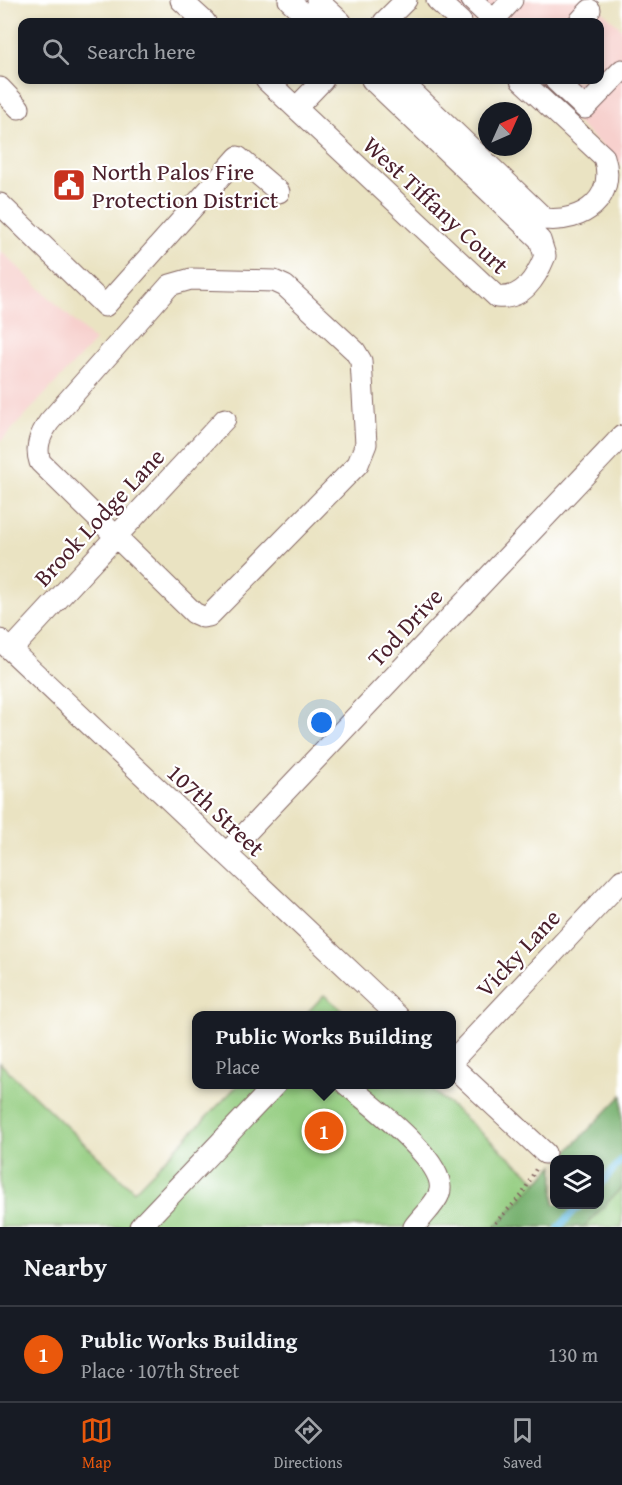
<!DOCTYPE html>
<meta charset="utf-8">
<style>
:root{--surface:#171b24;--page:#242831;--text:#f1f3f6;--muted:#9ea1a6;--line:#363941;--accent:#ea580c}
body{margin:0;font-family:"Gentium Book Plus",serif;background:var(--page);color:var(--text)}
.controls{position:absolute;right:18px;bottom:18px;display:grid;overflow:hidden;border-radius:12px;box-shadow:0 3px 9px #0003}
.controls button{width:54px;height:54px;display:grid;place-items:center;padding:0;border:0;border-bottom:2px solid var(--line);background:var(--surface);color:var(--text);font:30px sans-serif}
.compass{position:absolute;left:478px;top:102px;width:54px;height:54px;border-radius:50%;background:var(--surface);box-shadow:0 3px 9px #0003;rotate:45deg}
.you{position:absolute;left:322px;top:723px;width:21px;height:21px;margin:-15px;border:4px solid #fff;border-radius:50%;background:#1a73e8;box-shadow:0 0 0 9px #1a73e833}
.badge{display:grid;place-items:center;width:39px;height:39px;border-radius:50%;background:var(--accent);color:#fff;font-size:20px;font-weight:700}
.pin{position:absolute;translate:-50% -50%;border:3px solid #fff;box-shadow:0 2px 6px #0006}
.popup{position:absolute;left:192px;top:1011px;width:264px;height:78px;box-sizing:border-box;display:grid;place-content:center;border-radius:12px;background:var(--surface);filter:drop-shadow(0 2px 4px #0005);font-size:20px;white-space:nowrap;color:var(--muted)}
.popup b{font-size:22px;color:var(--text)}
.popup::after{content:'';position:absolute;left:50%;top:100%;margin-left:-12px;border:12px solid transparent;border-top-color:var(--surface)}
.list{margin:0;padding:0;list-style:none}
h2{display:flex;justify-content:space-between;align-items:center;height:78px;margin:0;padding:0 24px;font-size:26px}
h2 small{font-size:20px;font-weight:400;color:var(--muted)}
.list li{display:grid;grid-template-columns:39px 1fr auto;gap:18px;align-items:center;box-sizing:border-box;height:96px;padding:0 24px;border-top:2px solid var(--line)}
.list b{display:block;font-size:22px;white-space:nowrap}
.list p{margin:0;font-size:20px;white-space:nowrap;color:var(--muted)}
.list em{font-size:20px;font-style:normal;color:var(--muted)}
.icon{flex:none;width:33px;height:33px;fill:none;stroke:currentColor;stroke-width:2;stroke-linecap:round;stroke-linejoin:round}
.map{position:relative;flex:none;width:622px;height:1227px;overflow:hidden}
.search{position:absolute;background:var(--surface);box-shadow:0 3px 9px #0003;left:18px;right:18px;top:18px;height:66px;display:flex;align-items:center;gap:15px;box-sizing:border-box;padding:0 21px;border-radius:12px;color:var(--muted);font-size:22px}
.sheet{height:174px;background:var(--surface)}
nav{display:flex;justify-content:space-around;align-items:center;box-sizing:border-box;height:84px;border-top:2px solid var(--line);background:var(--surface);font-size:16px;color:var(--muted)}
nav a{display:grid;justify-items:center;gap:3px}
nav .on{color:var(--accent)}
.map>svg:first-child{display:block}
.built{fill:#f7d0cd}
.green{fill:#93cc7f;stroke:#6e7655;stroke-width:1.5}
.forest{fill:#76b06e;stroke:#60684c;stroke-width:1.5}
.lines{fill:none;stroke-linecap:round;stroke-linejoin:round}
.stream{stroke:#67bfe5;stroke-width:7}
.minor-casing{stroke:#826460;stroke-width:23}
.path{stroke:#826460;stroke-width:4;stroke-dasharray:1.5 4.5;stroke-linecap:butt}
.minor{stroke:#fff;stroke-width:21}
.labels{text-anchor:middle;dominant-baseline:central;stroke-width:4.5;stroke-linejoin:round;paint-order:stroke}
.poi-label{font-size:24px;fill:#4a1f2b;stroke:#fff;text-anchor:start}
.street-label{font-size:24px;fill:#4a1f2b;stroke:#fff}
</style>
<div class="map">
<svg width="622" height="1227" viewBox="0 0 622 1227">
<rect width="100%" height="100%" fill="#fff"/>
<filter id="ink" filterUnits="userSpaceOnUse"><feTurbulence type="fractalNoise" baseFrequency=".0167" numOctaves="2"/><feDisplacementMap in="SourceGraphic" scale="12" xChannelSelector="R" yChannelSelector="G"/><feConvolveMatrix kernelMatrix="1 2 1 2 8 2 1 2 1" color-interpolation-filters="sRGB"/></filter>
<filter id="wash" filterUnits="userSpaceOnUse"><feTurbulence type="fractalNoise" baseFrequency=".008" numOctaves="4" result="noise"/><feDisplacementMap in="SourceGraphic" scale="24" xChannelSelector="R" yChannelSelector="G"/><feGaussianBlur stdDeviation="1.35" result="paint"/><feColorMatrix in="noise" values="0 0 0 0 0 0 0 0 0 0 0 0 0 0 0 0 0 1.4 0 .05"/><feComposite in="paint" operator="in"/></filter>
<g filter="url(#wash)">
<rect width="100%" height="100%" fill="#eae3c2"/>
<!-- built -->
<path class="built" d="M 446,0 L 591,0 L 622,29 L 622,165 L 531,80 L 600,80 L 600,22 L 470,22 Z
M 0,250 L 95,341 L 0,442 Z"/>
<!-- green -->
<path class="green" d="M 324,995 L 348,1015 L 305,1015 Z
M 0,1063 L 134,1191 L 238,1085 L 427,1085 L 554,1196 L 554,1204 L 587,1224 L 622,1187 L 622,1227 L 0,1227 Z"/>
<!-- forest -->
<path class="forest" d="M 622,1095 L 622,1187 L 584,1227 L 495,1227 L 554,1165 L 554,1204 L 600,1204 L 600,1160 L 560,1159 Z"/>
<g class="lines">
<!-- stream -->
<path class="stream" d="M 600,1185 L 622,1160
M 559,1227 L 581,1204"/>
</g>
</g>
<g filter="url(#ink)">
<g class="lines">
<defs>
<path id="minor" d="M 181,0 L 205,22
M 289,0 L 312,22
M 317,0 L 341,22
M 437,0 L 461,22
M 472,0 L 495,22
M 493,21 L 512,0
M 384,22 L 406,0
M 579,22 L 590,10
M 266,80 L 497,297 C 523,300 536,278 545,256 L 540,240 L 372,80
M 400,80 L 545,219 C 583,223 617,198 604,157 L 521,80
M 555,80 L 585,108 L 622,70
M 0,88 L 19,108
M 296,108 L 323,80
M 0,204 L 105,306 L 238,157 L 279,192
M 191,279 L 274,281 L 285,286 L 355,351 L 361,361 L 366,444 L 358,464 L 209,616 L 203,617 L 194,613 L 40,462 C 35,447 40,435 49,422 L 170,285 Z
M 0,640 L 398,1016
M 11,650 L 225,419
M 226,854 L 622,436
M 452,1061 L 622,880
M 452,1066 L 545,1153
M 346,1084 C 367,1102 451,1164 439,1194 C 435,1205 421,1217 414,1227
M 140,1227 L 276,1084"/>
</defs>
<!-- minor casing -->
<use href="#minor" class="minor-casing"/>
<!-- path -->
<path class="path" d="M 491,1227 L 522,1195 L 536,1169"/>
<!-- minor -->
<use href="#minor" class="minor"/>
</g>
</g>
<!-- icons -->
<defs>
<symbol id="civic-square" viewBox="-11 -11 22 22"><rect x="-9" y="-9" width="18" height="18" rx="4" fill="#c8321e" stroke="#fff"/><path d="M-.6-6.5H3V-4.5H.6V-3L4-1V1h2V6H-6V1h2V-1L-.6-3ZM-1.2 2.5V6h2.4V2.5Z" fill="#fff"/></symbol>
</defs>
<g fill-rule="evenodd">
<use href="#civic-square" x="50" y="166" width="38" height="38"/>
</g>
<g class="labels">
<!-- poi labels -->
<g class="poi-label">
<text x="92" y="171">North Palos Fire<tspan x="92" dy="28">Protection District</tspan></text>
</g>
<!-- street labels -->
<g class="street-label">
<text transform="translate(436 205) rotate(43)">West Tiffany Court</text>
<text transform="translate(99 517) rotate(-47)">Brook Lodge Lane</text>
<text transform="translate(405 627) rotate(-47)">Tod Drive</text>
<text transform="translate(216 810) rotate(43)">107th Street</text>
<text transform="translate(518 953) rotate(-47)">Vicky Lane</text>
</g>
</g>
</svg>
<div class="controls">
<button><svg class="icon" aria-label="layers" viewBox="0 0 24 24"><path d="M12 4l9 5-9 5-9-5zM3 14l9 5 9-5"/></svg></button>
</div>
<svg class="compass" viewBox="-18 -18 36 36"><path d="M0-13l5 13h-10z" fill="#e53935"/><path d="M0 13l5-13h-10z" fill="#9ea1a6"/></svg>
<div class="you"></div>
<div class="pin badge" style="left:324px;top:1131px">1</div>
<div class="popup"><b>Public Works Building</b>Place</div>
<div class="search"><svg class="icon" aria-label="search" viewBox="0 0 24 24"><circle cx="10" cy="10" r="6"/><path d="M15 15l6 6"/></svg>Search here</div>
</div>
<section class="sheet">
<h2>Nearby<small></small></h2>
<ul class="list">
<li><span class="badge">1</span><div><b>Public Works Building</b><p>Place · 107th Street</p></div><em>130 m</em></li>
</ul>
</section>
<nav>
<a class="on"><svg class="icon" aria-label="map" viewBox="0 0 24 24"><path d="M3 6l6-2 6 2 6-2v14l-6 2-6-2-6 2zM9 4v14M15 6v14"/></svg>Map</a>
<a><svg class="icon" aria-label="directions" viewBox="0 0 24 24"><path d="M12 3l9 9-9 9-9-9zM9 14v-3h6M13 9l2 2-2 2"/></svg>Directions</a>
<a><svg class="icon" aria-label="saved" viewBox="0 0 24 24"><path d="M7 4h10v16l-5-4-5 4z"/></svg>Saved</a>
</nav>
